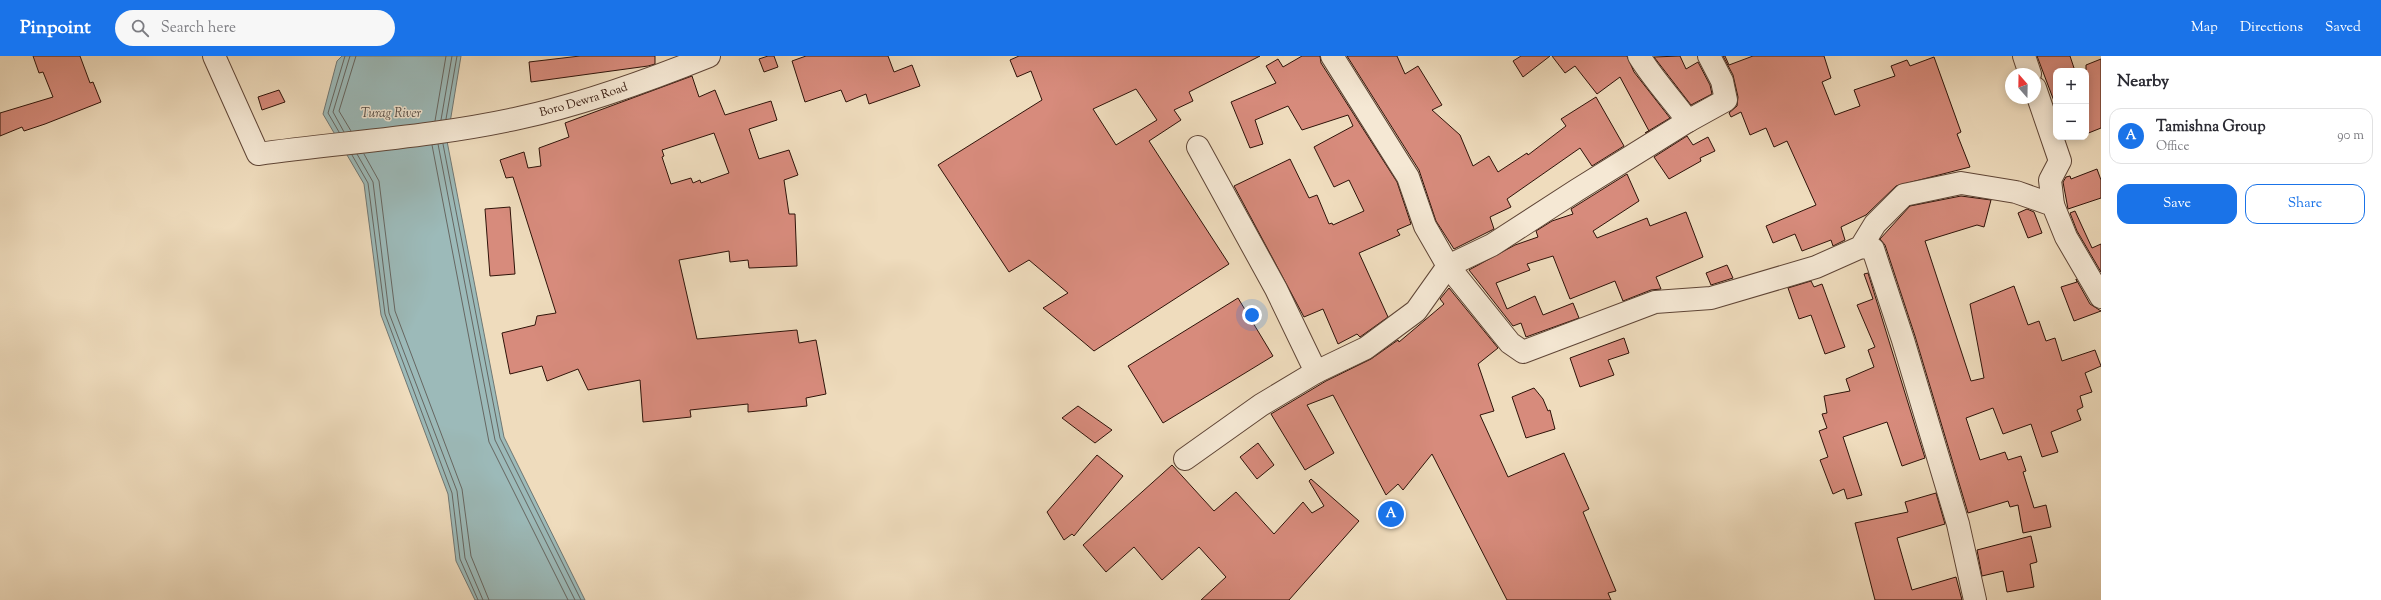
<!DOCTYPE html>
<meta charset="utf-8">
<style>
:root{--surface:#fff;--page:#f7f7f7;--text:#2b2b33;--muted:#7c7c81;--line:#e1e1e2;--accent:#1a73e8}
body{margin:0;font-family:"Sorts Mill Goudy",serif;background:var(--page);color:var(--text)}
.controls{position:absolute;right:12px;top:12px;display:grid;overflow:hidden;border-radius:8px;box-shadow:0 2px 10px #0003}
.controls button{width:36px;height:36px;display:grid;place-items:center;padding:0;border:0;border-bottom:1px solid var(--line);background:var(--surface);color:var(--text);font:20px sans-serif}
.compass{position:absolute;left:2005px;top:12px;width:36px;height:36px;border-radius:50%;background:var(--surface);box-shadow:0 2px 10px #0003;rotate:340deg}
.you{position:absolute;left:1252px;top:259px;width:14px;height:14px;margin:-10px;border:3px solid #fff;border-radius:50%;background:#1a73e8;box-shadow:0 0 0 6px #1a73e833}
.badge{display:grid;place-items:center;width:26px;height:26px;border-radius:50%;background:var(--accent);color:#fff;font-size:13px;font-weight:700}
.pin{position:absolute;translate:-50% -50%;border:2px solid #fff;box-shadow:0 1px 4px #0006}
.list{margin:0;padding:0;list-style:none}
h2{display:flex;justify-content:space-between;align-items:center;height:52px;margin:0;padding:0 16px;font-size:17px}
h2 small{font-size:13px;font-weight:400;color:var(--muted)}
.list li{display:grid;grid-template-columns:26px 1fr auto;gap:12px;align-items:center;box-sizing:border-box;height:56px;margin:0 8px 8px;padding:0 8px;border:1px solid var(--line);border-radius:12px}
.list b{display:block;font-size:15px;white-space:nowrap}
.list p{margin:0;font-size:13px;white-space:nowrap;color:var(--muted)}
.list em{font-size:13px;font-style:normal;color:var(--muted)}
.actions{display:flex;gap:8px;padding:12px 16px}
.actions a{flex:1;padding:9px 0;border:1px solid var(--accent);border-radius:12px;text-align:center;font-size:14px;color:var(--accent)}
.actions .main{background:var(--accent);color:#fff}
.icon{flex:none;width:22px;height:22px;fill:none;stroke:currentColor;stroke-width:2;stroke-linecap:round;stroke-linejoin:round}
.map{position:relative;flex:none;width:2101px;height:544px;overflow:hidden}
header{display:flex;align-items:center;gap:24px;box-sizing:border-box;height:56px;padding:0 20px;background:var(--accent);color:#fff}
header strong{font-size:19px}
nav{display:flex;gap:22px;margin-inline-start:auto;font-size:14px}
.search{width:280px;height:36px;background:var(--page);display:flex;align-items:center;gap:10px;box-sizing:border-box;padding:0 14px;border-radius:22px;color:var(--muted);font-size:15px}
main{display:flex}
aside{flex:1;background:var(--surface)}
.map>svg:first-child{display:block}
.water{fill:#9cbab9;stroke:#707773}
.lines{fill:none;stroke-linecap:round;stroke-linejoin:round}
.shore{stroke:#666661;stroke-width:1}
.building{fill:#d78b7c;stroke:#2f1309;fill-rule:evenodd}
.minor-casing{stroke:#5f4536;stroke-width:24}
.minor{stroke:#f5e8d4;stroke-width:22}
.labels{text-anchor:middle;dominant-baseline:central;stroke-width:3;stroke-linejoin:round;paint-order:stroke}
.street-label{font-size:12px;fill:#2f1309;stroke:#f5e8d4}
.water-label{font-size:13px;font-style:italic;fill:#554d47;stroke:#f5e8d4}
</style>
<header>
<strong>Pinpoint</strong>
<div class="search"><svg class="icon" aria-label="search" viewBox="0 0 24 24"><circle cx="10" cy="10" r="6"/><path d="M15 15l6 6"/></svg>Search here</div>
<nav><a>Map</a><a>Directions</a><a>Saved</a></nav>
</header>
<main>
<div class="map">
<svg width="2101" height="544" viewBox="0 0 2101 544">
<rect width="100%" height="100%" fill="#efdcbd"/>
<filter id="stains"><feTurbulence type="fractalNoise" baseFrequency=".005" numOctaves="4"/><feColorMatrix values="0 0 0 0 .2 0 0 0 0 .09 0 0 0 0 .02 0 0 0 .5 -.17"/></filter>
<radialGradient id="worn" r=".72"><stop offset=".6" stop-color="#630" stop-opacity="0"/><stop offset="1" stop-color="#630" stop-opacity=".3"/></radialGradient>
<!-- water -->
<path class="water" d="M 342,0 L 461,0 L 447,85 L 504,381 L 585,544 L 475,544 L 456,505 L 448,438 L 381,259 L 364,128 L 323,58 L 337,5 Z"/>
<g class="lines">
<!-- shore -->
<path class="shore" d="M 446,63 L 457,0
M 441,64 L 452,0
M 435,65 L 446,0
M 351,75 L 339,55 L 356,0
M 339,76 L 328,57 L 345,0
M 344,76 L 333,56 L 350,0
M 438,88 L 495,384 L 575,544
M 443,88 L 500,382 L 581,544
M 432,89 L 489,386 L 568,544
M 357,98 L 373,126 L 389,257 L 457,435 L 465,502 L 483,544
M 364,98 L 379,125 L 395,255 L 462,433 L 471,500 L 489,544
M 352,99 L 368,127 L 385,258 L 452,437 L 460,503 L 478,544"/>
</g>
<!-- building -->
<path class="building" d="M 33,0 L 80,0 L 90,27 L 93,26 L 101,46 L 45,68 L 24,75 L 22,71 L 0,80 L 0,57 L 53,41 L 43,16 L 39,17 Z
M 580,0 L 655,0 L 655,8 L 648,10 L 531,26 L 529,6 Z
M 768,0 L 774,0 L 778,11 L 764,16 L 759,3 Z
M 806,0 L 888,0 L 894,16 L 912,9 L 920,30 L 869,48 L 866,38 L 846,46 L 841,34 L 805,46 L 792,5 Z
M 1019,0 L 1260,0 L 1189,36 L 1193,45 L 1174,54 L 1181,64 L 1149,85 L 1229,208 L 1094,295 L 1043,252 L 1068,237 L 1029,204 L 1009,216 L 938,109 L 1042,44 L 1031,15 L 1017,21 L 1010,4 ZM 1136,33 L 1157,64 L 1116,89 L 1093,53 Z
M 1302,0 L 1320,0 L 1321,7 L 1397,126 L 1411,168 L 1397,174 L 1400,179 L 1359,197 L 1388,261 L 1360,281 L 1357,278 L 1338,288 L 1323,253 L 1304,261 L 1234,130 L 1290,103 L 1309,142 L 1317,139 L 1329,168 L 1332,167 L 1333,169 L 1364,155 L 1349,124 L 1334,131 L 1314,91 L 1353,70 L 1348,59 L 1302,74 L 1288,50 L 1255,64 L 1263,88 L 1250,92 L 1231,46 L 1276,27 L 1266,10 L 1278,3 L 1283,11 Z
M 1347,0 L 1397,0 L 1405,18 L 1418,10 L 1442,49 L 1432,54 L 1460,79 L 1473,110 L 1489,100 L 1498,116 L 1527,97 L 1528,99 L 1566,70 L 1561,63 L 1596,41 L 1624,90 L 1592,110 L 1580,92 L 1507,143 L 1511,151 L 1490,161 L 1494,173 L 1454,193 L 1436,165 L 1419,114 Z
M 1521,0 L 1550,0 L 1523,21 L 1513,5 Z
M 1552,0 L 1627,0 L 1634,16 L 1670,62 L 1645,77 L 1649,75 L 1620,21 L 1597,38 L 1575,10 L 1565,17 Z
M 1680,0 L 1686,13 L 1698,6 L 1710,29 L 1712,38 L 1691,49 L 1654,1 Z
M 1723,0 L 1725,0 L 1729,9 L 1753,0 L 1824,0 L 1831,22 L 1822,26 L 1835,59 L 1860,50 L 1854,34 L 1895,20 L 1891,10 L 1907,4 L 1910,10 L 1934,1 L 1961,76 L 1957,78 L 1970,111 L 1896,130 L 1866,159 L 1841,171 L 1845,184 L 1833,190 L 1831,184 L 1802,195 L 1795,178 L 1773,187 L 1766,170 L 1816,149 L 1787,85 L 1774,91 L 1766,72 L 1750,79 L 1741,56 L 1731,61 L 1729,57 L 1737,50 L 1738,41 L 1733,19 Z
M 2037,0 L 2070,0 L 2075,15 L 2056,15 L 2056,45 L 2054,45 Z
M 2101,3 L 2101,72 L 2086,78 L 2086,9 Z
M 692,20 L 699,41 L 715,34 L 725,59 L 771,45 L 777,64 L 749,73 L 759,103 L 789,94 L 798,119 L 784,124 L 789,158 L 795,158 L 797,210 L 749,212 L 748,204 L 730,206 L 729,195 L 679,204 L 697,283 L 797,274 L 799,287 L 816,284 L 826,338 L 806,342 L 807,350 L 748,356 L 748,348 L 690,354 L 691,361 L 643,366 L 640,324 L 588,334 L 578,313 L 547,325 L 542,310 L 510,318 L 502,277 L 535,269 L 537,260 L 556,257 L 513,121 L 506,122 L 500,104 L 524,96 L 528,112 L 541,110 L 539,92 L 569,81 L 565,67 ZM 714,77 L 729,117 L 701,127 L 700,124 L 693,127 L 691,122 L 671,128 L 662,101 L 664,100 L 662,94 Z
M 279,34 L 285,46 L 262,54 L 258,41 Z
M 1687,80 L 1693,89 L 1708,81 L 1715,95 L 1700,102 L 1701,105 L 1669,123 L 1654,101 Z
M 2097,113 L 2101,124 L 2101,142 L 2068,153 L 2063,126 L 2066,121 L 2070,120 L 2071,123 Z
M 1627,118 L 1639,145 L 1593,175 L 1597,182 L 1647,162 L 1650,170 L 1686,156 L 1703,201 L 1656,221 L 1661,233 L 1651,234 L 1623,245 L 1615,225 L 1570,243 L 1553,200 L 1527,208 L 1530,214 L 1496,227 L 1507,253 L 1535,240 L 1543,259 L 1573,247 L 1579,262 L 1526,281 L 1521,267 L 1513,270 L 1469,214 L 1515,189 L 1538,181 L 1536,175 L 1552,165 L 1573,158 L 1571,153 Z
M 1961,140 L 1991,144 L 1984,171 L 1977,169 L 1925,185 L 1971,325 L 1984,322 L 1970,248 L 2014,230 L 2028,269 L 2039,265 L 2046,285 L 2055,282 L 2062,305 L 2095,294 L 2101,310 L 2085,317 L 2092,336 L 2080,340 L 2083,351 L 2077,354 L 2081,364 L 2051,376 L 2058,396 L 2042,401 L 2031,368 L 2003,378 L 1993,352 L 1966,362 L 1980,404 L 2005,396 L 2008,404 L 2021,400 L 2026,415 L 2023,416 L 2034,452 L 2046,449 L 2051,471 L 2023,477 L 2018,449 L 2010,451 L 2008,445 L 1968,457 L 1915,280 L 1885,189 L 1880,183 L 1910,150 Z
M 510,151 L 515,218 L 490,220 L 485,153 Z
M 2027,153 L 2034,156 L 2042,177 L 2028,182 L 2018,157 Z
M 2075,155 L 2092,192 L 2101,188 L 2101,216 L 2077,175 L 2070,157 Z
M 1727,209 L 1733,222 L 1711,229 L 1706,217 Z
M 1868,217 L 1925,402 L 1902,410 L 1887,366 L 1843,381 L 1862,439 L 1847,443 L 1844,433 L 1833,438 L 1820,404 L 1828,401 L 1819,375 L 1827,372 L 1822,358 L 1827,357 L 1824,340 L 1850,335 L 1846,323 L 1874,311 L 1868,294 L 1875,291 L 1857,249 L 1873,243 L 1864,218 Z
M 2076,223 L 2090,248 L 2101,255 L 2074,265 L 2061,231 L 2077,226 Z
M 1811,225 L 1814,231 L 1822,228 L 1845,291 L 1825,298 L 1811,259 L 1799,263 L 1788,232 Z
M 1449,232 L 1498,292 L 1478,308 L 1494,355 L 1480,359 L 1508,421 L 1564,397 L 1589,453 L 1583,456 L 1616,535 L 1608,537 L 1611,544 L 1507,544 L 1432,398 L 1403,434 L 1398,428 L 1386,439 L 1333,339 L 1307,349 L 1334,397 L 1305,414 L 1271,358 L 1326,325 L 1371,303 L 1398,284 L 1399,286 L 1444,248 L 1440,243 Z
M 1238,242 L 1273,300 L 1163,367 L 1128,310 Z
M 1624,282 L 1629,297 L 1608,304 L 1614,319 L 1580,331 L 1570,302 Z
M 1534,332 L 1543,343 L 1548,355 L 1550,354 L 1555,373 L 1526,382 L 1512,341 Z
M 1078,350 L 1112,374 L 1095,387 L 1062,362 Z
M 1258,387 L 1274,409 L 1257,423 L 1240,401 Z
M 1097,399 L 1123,420 L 1074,480 L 1072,478 L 1064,484 L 1047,456 Z
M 1172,409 L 1214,455 L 1236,436 L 1274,478 L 1303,446 L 1312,457 L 1324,450 L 1309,425 L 1311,423 L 1359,465 L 1289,544 L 1201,544 L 1226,521 L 1199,491 L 1162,524 L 1134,491 L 1106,516 L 1083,489 Z
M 1936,437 L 1945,468 L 1897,482 L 1912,534 L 1956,521 L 1962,544 L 1875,544 L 1855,467 L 1908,456 L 1905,446 Z
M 2031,480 L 2037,506 L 2030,508 L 2034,531 L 2007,536 L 2003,515 L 1982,520 L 1977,494 Z"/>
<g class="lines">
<defs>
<g id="minor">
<path id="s1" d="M 214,0 L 258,98 C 345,86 433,81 519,62 C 584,48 647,25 709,0"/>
<path d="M 1332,0 L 1408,121 L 1425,170 L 1448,210 L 1510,287 L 1523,296 L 1655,246 L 1711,242 L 1816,211 L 1861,191 L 1875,168 L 1904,139 L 1961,127 L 2016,136 L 2053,149 L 2066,181 L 2101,241"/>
<path d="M 1639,0 C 1653,23 1672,43 1688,65"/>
<path d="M 2024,0 L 2030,18"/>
<path d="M 2035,32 L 2060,105 L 2050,124 L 2053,149"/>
<path d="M 1198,91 L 1276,233 L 1316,316"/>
<path d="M 1861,191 L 1873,193 L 1903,284 L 1958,468 L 1975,544"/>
<path d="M 1185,403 L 1261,349 L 1316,316 L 1366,292 L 1416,255 L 1448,210 L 1492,189 L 1577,134 L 1688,65 L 1726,44 L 1722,25 L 1709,0"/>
</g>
</defs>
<!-- minor casing -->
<use href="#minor" class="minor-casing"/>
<!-- minor -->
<use href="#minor" class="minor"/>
</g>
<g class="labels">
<!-- street labels -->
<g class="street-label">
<text stroke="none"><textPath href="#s1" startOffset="438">Boro Dewra Road</textPath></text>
</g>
<!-- water labels -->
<g class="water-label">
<text x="391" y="58">Turag River</text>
</g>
</g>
<rect width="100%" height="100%" filter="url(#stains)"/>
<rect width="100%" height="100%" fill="url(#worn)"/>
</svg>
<div class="controls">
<button>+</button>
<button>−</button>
</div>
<svg class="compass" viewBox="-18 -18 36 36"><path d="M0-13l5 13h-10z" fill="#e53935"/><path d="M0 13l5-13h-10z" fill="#7c7c81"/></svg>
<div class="you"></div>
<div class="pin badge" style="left:1391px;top:458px">A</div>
</div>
<aside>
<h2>Nearby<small></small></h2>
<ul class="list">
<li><span class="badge">A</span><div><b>Tamishna Group</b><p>Office</p></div><em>90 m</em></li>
</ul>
<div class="actions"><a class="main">Save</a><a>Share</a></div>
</aside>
</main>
